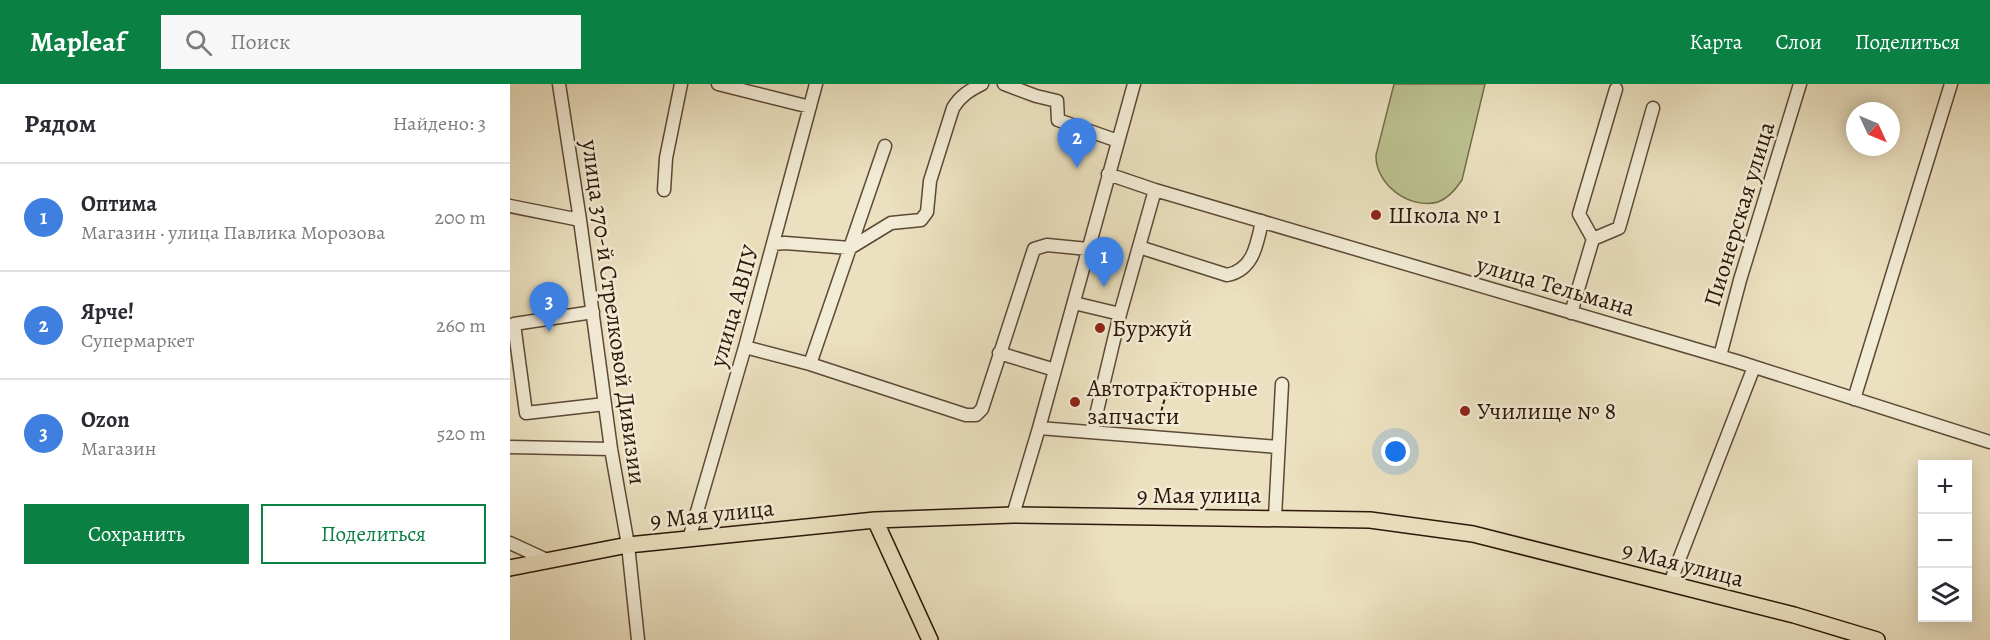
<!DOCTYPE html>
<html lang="ru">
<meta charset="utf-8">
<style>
:root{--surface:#fff;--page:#f7f7f7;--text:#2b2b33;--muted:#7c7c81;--line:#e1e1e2;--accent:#0b8043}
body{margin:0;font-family:Alegreya,serif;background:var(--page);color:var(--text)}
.controls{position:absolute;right:18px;bottom:18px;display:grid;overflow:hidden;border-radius:0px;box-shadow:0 3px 15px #0003}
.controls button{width:54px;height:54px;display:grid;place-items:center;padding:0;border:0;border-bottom:2px solid var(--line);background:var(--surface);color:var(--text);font:30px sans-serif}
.compass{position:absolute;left:1336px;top:18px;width:54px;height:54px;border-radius:50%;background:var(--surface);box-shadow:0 3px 15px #0003;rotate:134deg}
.you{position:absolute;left:886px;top:368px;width:21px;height:21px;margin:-15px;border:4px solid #fff;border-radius:50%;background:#1a73e8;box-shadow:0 0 0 9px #1a73e833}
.badge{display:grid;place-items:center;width:39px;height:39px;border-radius:50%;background:var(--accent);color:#fff;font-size:20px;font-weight:700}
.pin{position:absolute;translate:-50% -50px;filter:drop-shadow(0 2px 3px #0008)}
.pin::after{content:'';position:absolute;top:32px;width:21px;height:18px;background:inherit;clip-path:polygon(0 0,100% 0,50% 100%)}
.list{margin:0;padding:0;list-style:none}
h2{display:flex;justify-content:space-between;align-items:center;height:78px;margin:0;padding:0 24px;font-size:26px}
h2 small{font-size:20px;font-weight:400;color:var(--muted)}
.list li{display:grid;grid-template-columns:39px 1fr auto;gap:18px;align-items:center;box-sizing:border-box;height:108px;padding:0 24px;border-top:2px solid var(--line)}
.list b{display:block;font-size:22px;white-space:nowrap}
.list p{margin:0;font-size:20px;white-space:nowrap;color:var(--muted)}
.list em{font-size:20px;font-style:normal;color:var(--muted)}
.actions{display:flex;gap:12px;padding:18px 24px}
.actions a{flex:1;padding:14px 0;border:2px solid var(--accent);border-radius:0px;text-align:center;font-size:21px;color:var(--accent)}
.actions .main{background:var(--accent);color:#fff}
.icon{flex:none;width:33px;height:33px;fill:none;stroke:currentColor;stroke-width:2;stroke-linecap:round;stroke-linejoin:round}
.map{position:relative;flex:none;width:1480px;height:556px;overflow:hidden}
header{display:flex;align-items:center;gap:36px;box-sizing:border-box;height:84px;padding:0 30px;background:var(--accent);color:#fff}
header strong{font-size:28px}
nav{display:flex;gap:33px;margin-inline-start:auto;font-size:21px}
.search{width:420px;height:54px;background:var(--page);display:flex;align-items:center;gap:15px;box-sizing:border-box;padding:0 21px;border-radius:0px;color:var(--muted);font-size:22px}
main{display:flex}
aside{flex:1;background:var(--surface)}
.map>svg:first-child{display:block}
.green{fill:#bbc18f;stroke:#746c4c;stroke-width:1.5}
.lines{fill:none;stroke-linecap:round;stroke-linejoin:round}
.minor-casing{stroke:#5c4936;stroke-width:15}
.major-casing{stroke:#2d1709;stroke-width:18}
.path{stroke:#2d1709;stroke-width:2;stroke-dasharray:4.5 3;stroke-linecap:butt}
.minor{stroke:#f2ebd5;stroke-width:12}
.major{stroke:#ebe0bf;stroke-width:15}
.poi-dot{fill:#8f2418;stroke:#f2ebd5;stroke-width:2}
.labels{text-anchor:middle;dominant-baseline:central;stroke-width:5;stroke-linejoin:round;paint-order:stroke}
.street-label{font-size:24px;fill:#2d1709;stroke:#f2ebd5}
.poi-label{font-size:24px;fill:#2d1709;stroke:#f2ebd5;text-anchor:start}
</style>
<header>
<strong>Mapleaf</strong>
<div class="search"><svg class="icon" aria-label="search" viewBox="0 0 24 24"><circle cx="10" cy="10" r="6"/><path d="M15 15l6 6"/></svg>Поиск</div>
<nav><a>Карта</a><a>Слои</a><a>Поделиться</a></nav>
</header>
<main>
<aside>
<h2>Рядом<small>Найдено: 3</small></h2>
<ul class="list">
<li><span class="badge" style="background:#3f7fe0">1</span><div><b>Оптима</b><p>Магазин · улица Павлика Морозова</p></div><em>200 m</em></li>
<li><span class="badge" style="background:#3f7fe0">2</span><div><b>Ярче!</b><p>Супермаркет</p></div><em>260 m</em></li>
<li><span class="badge" style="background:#3f7fe0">3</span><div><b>Ozon</b><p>Магазин</p></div><em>520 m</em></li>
</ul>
<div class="actions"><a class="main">Сохранить</a><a>Поделиться</a></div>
</aside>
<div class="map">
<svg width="1480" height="556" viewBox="0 0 1480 556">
<rect width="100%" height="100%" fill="#ebe0bf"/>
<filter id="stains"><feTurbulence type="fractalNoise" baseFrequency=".00333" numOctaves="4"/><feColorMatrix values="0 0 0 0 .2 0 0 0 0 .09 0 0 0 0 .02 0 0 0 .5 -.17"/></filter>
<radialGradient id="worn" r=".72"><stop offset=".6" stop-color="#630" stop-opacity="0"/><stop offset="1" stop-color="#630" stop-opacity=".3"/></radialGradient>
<!-- green -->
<path class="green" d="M 884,0 L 975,0 L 952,96 C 946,105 939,114 928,118 C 899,126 865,100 866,71 Z"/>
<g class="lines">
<defs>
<path id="minor" d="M 49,0 L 70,136 L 101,365 L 118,461 L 128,556
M 208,0 L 300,23
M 494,0 L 526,12 L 547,17 L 548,36 L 608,57
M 598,90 L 645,106 L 1226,277 L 1480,358
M 154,106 L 156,74 L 171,0
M 0,122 L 70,136
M 1083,155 L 1109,144 L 1143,24
M 263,160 L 275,159 L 340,164 L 381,139 L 411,136 L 417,128 L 420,97 L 443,24 C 450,12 460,6 472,0
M 629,163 L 717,191 C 743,186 747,161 752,137
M 564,219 L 610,230
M 83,228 L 4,240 L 16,329 L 95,320
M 1061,229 L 1083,155 L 1069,130 L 1106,5
M 235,263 L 300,280 L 456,331 L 466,331 L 472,325 L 524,165 L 537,161 L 578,165
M 489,269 L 545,286
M 1210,272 L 1230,196 L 1290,0
M 300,280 L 375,62
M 1344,315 L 1441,0
M 529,344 L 768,363
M 582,348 L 610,230 L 645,106
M 0,363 L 101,365
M 503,431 L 529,344 L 624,0
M 765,433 L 772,300
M 179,455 L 235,263 L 306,0
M 0,459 L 39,477
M 1160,499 L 1244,283"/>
<path id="major" d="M 365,436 L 420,556
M 0,484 L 118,461 L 365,436 L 503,431 L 860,436 L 963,450 L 1284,531 L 1367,556"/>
</defs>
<!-- minor casing -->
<use href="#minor" class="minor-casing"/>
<!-- major casing -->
<use href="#major" class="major-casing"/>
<!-- path -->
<path class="path" d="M 649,342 C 651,326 654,312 663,299 L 676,299 L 709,308"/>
<!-- minor -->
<use href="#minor" class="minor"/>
<!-- major -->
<use href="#major" class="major"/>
</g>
<!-- markers -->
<g class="poi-dot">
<circle cx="866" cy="131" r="6"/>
<circle cx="590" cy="244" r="6"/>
<circle cx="565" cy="318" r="6"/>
<circle cx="955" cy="327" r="6"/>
</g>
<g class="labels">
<!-- street labels -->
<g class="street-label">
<text transform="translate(1229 130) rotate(-73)">Пионерская улица</text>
<text transform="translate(1046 202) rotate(16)">улица Тельмана</text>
<text transform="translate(224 222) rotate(-74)">улица АВПУ</text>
<text transform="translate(104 228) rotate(82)">улица 370-й Стрелковой Дивизии</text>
<text x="689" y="411">9 Мая улица</text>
<text transform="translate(202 430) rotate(-6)">9 Мая улица</text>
<text transform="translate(1173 480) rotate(14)">9 Мая улица</text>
</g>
<!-- poi labels -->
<g class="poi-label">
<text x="878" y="131">Школа № 1</text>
<text x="602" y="244">Буржуй</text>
<text x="577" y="304">Автотракторные<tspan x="577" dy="28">запчасти</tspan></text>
<text x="967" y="327">Училище № 8</text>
</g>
</g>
<rect width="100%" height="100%" filter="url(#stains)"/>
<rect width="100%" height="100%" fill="url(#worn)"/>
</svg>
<div class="controls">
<button>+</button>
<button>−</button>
<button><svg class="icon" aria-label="layers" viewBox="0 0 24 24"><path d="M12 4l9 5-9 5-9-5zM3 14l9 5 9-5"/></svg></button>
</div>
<svg class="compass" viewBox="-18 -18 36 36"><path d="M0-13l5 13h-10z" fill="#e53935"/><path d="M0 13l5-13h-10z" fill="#7c7c81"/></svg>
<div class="you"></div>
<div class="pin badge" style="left:594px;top:203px;background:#3f7fe0">1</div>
<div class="pin badge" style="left:567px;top:84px;background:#3f7fe0">2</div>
<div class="pin badge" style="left:39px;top:248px;background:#3f7fe0">3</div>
</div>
</main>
